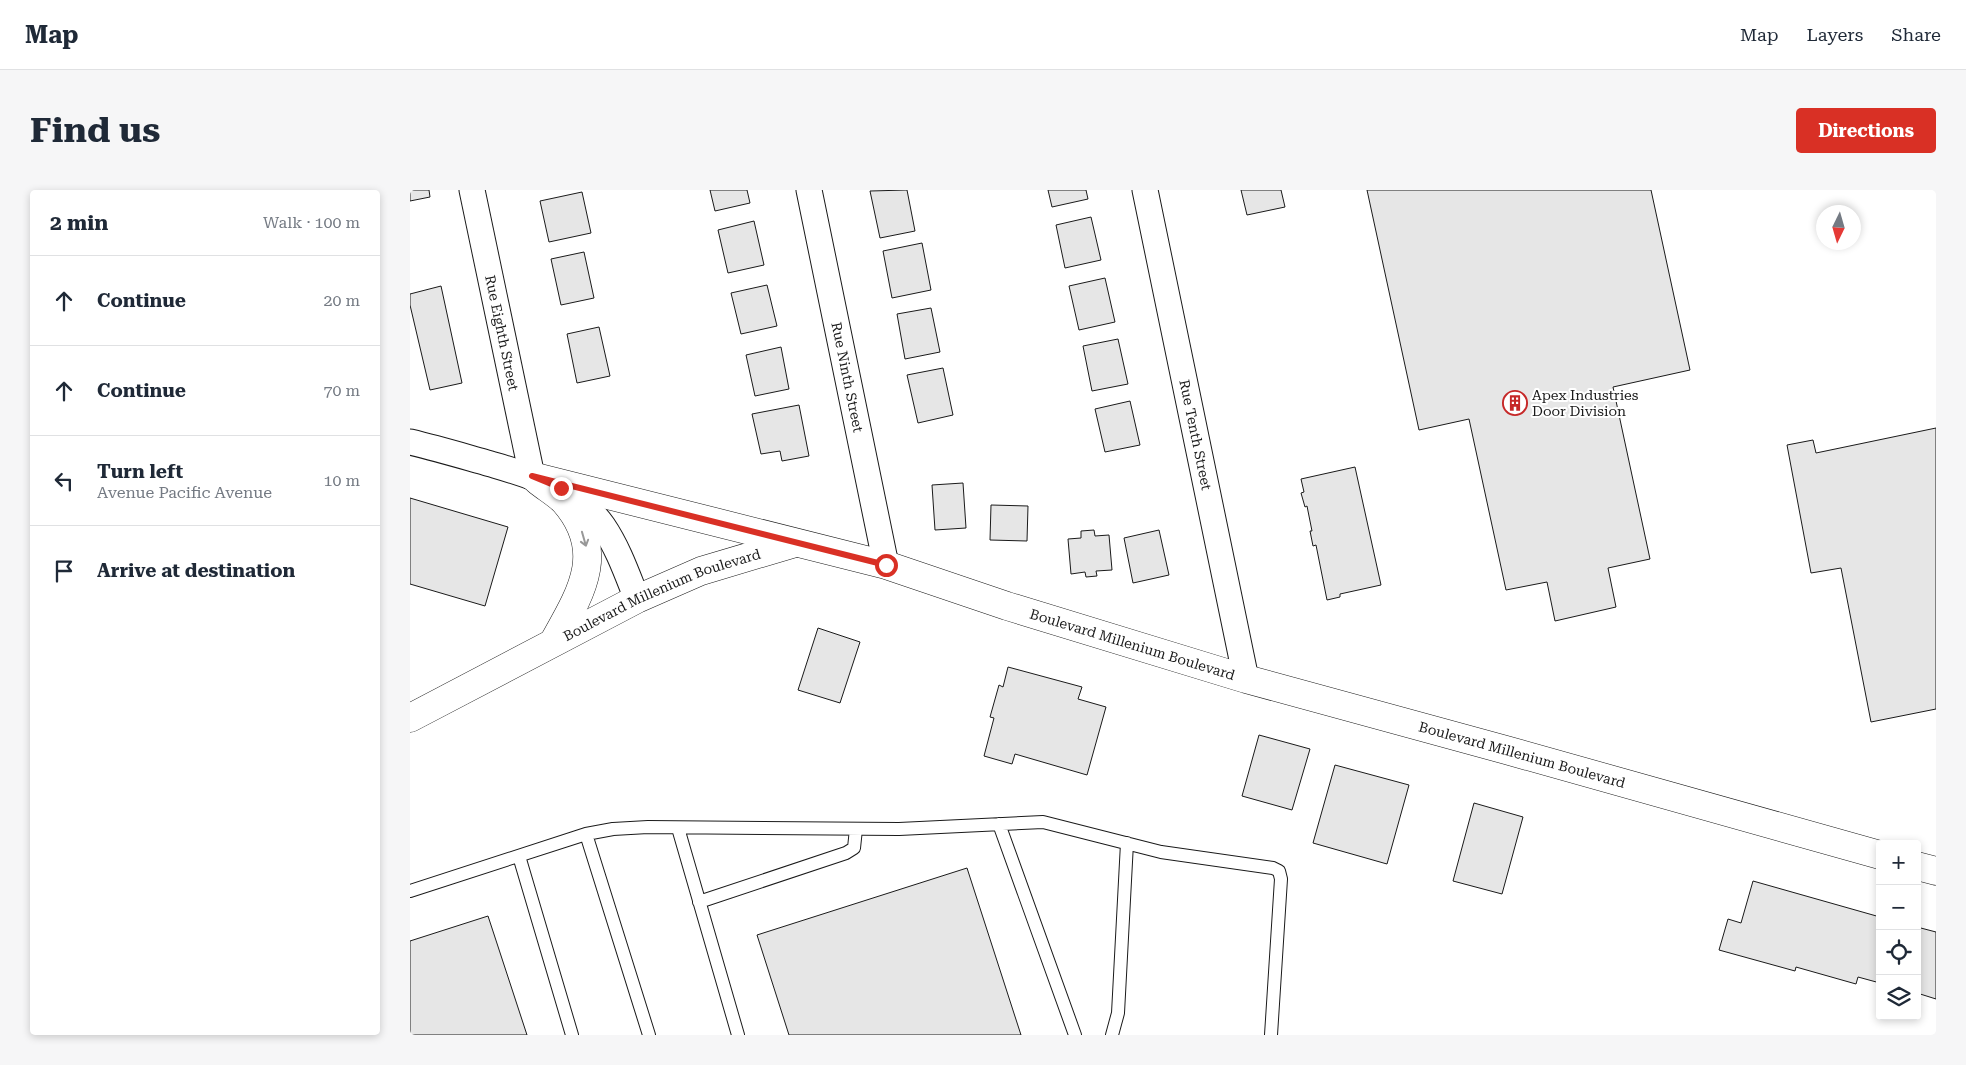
<!DOCTYPE html>
<meta charset="utf-8">
<style>
:root{--surface:#fff;--page:#f6f6f7;--text:#1f2937;--muted:#747a83;--line:#e0e1e3;--accent:#d93025}
body{margin:0;font-family:"Roboto Serif",serif;background:var(--page);color:var(--text)}
.controls{position:absolute;right:15px;bottom:15px;display:grid;overflow:hidden;border-radius:5px;box-shadow:0 2px 8px #0003}
.controls button{width:45px;height:45px;display:grid;place-items:center;padding:0;border:0;border-bottom:1px solid var(--line);background:var(--surface);color:var(--text);font:25px sans-serif}
.compass{position:absolute;left:1406px;top:15px;width:45px;height:45px;border-radius:50%;background:var(--surface);box-shadow:0 2px 8px #0003;rotate:185deg}
.stop{position:absolute;width:15px;height:15px;margin:-11px;border:4px solid #d93025;border-radius:50%;background:#fff}
.stop.end{background:#d93025;border-color:#fff;box-shadow:0 1px 5px #0008}
.list{margin:0;padding:0;list-style:none}
h2{display:flex;justify-content:space-between;align-items:center;height:65px;margin:0;padding:0 20px;font-size:21px}
h2 small{font-size:16px;font-weight:400;color:var(--muted)}
.list li{display:grid;grid-template-columns:32px 1fr auto;gap:15px;align-items:center;box-sizing:border-box;height:90px;padding:0 20px;border-top:1px solid var(--line)}
.list b{display:block;font-size:19px;white-space:nowrap}
.list p{margin:0;font-size:16px;white-space:nowrap;color:var(--muted)}
.list em{font-size:16px;font-style:normal;color:var(--muted)}
.icon{flex:none;width:28px;height:28px;fill:none;stroke:currentColor;stroke-width:2;stroke-linecap:round;stroke-linejoin:round}
.map{position:relative;flex:none;width:1526px;height:845px;overflow:hidden;border-radius:5px}
header{display:flex;align-items:center;gap:30px;box-sizing:border-box;height:70px;padding:0 25px;background:var(--surface);border-bottom:1px solid var(--line)}
header strong{font-size:24px}
nav{display:flex;gap:28px;margin-inline-start:auto;font-size:18px}
.intro{display:flex;align-items:center;justify-content:space-between;box-sizing:border-box;height:120px;padding:0 30px}
h1{margin:0;font-size:35px}
.button{padding:12px 22px;border-radius:5px;background:var(--accent);color:#fff;font-size:18px;font-weight:700}
main{display:flex;gap:30px;padding:0 30px}
aside{flex:1;background:var(--surface);border-radius:5px;box-shadow:0 2px 8px #0003}
.map>svg:first-child{display:block}
.building{fill:#e6e6e6;stroke:#1a1a1a}
.lines{fill:none;stroke-linecap:round;stroke-linejoin:round}
.service-casing{stroke:#1a1a1a;stroke-width:14}
.minor-casing{stroke:#1a1a1a;stroke-width:27}
.secondary-casing{stroke:#1a1a1a;stroke-width:29}
.service{stroke:#fff;stroke-width:12}
.minor{stroke:#fff;stroke-width:25}
.secondary{stroke:#fff;stroke-width:28}
.oneway{stroke:#989898}
.route{stroke:#d93025;stroke-width:6}
.labels{text-anchor:middle;dominant-baseline:central;stroke-width:4;stroke-linejoin:round;paint-order:stroke}
.street-label{font-size:14px;fill:#1a1a1a;stroke:#fff}
.poi-label{font-size:14px;fill:#1a1a1a;stroke:#fff;text-anchor:start}
</style>
<header>
<strong>Map</strong>
<nav><a>Map</a><a>Layers</a><a>Share</a></nav>
</header>
<div class="intro"><h1>Find us</h1><a class="button">Directions</a></div>
<main>
<aside>
<h2>2 min<small>Walk · 100 m</small></h2>
<ul class="list">
<li><svg class="icon" aria-label="ahead" viewBox="0 0 24 24"><path d="M12 20V5M6 11l6-6 6 6"/></svg><div><b>Continue</b></div><em>20 m</em></li>
<li><svg class="icon" aria-label="ahead" viewBox="0 0 24 24"><path d="M12 20V5M6 11l6-6 6 6"/></svg><div><b>Continue</b></div><em>70 m</em></li>
<li><svg class="icon" aria-label="left" viewBox="0 0 24 24"><path d="M17 20v-9H6M10 6l-5 5 5 5"/></svg><div><b>Turn left</b><p>Avenue Pacific Avenue</p></div><em>10 m</em></li>
<li><svg class="icon" aria-label="arrive" viewBox="0 0 24 24"><path d="M6 21V4h12l-3 4 3 4H6"/></svg><div><b>Arrive at destination</b></div></li>
</ul>
</aside>
<div class="map">
<svg width="1526" height="845" viewBox="0 0 1526 845">
<rect width="100%" height="100%" fill="#fff"/>
<!-- building -->
<path class="building" d="M 0,0 L 19,0 L 20,7 L 0,11 Z
M 300,0 L 337,0 L 340,13 L 305,21 Z
M 497,0 L 505,41 L 470,48 L 460,1 Z
M 638,0 L 676,0 L 678,9 L 642,17 Z
M 831,0 L 871,0 L 875,17 L 837,25 Z
M 957,0 L 1241,0 L 1280,180 L 1203,197 L 1240,369 L 1198,378 L 1206,417 L 1145,431 L 1137,392 L 1096,400 L 1059,229 L 1009,240 Z
M 172,2 L 181,43 L 139,52 L 130,11 Z
M 681,27 L 691,70 L 655,78 L 646,35 Z
M 344,31 L 354,75 L 318,83 L 308,40 Z
M 512,53 L 521,100 L 482,108 L 473,61 Z
M 174,62 L 184,108 L 151,115 L 141,69 Z
M 695,88 L 705,132 L 669,140 L 659,96 Z
M 357,95 L 367,136 L 331,144 L 321,103 Z
M 31,96 L 52,193 L 20,200 L 0,115 L 0,104 Z
M 521,118 L 530,162 L 495,169 L 487,124 Z
M 189,137 L 200,186 L 167,193 L 157,144 Z
M 708,149 L 718,194 L 682,201 L 673,156 Z
M 371,157 L 379,199 L 345,206 L 336,165 Z
M 533,178 L 543,225 L 508,233 L 497,185 Z
M 720,211 L 730,255 L 695,262 L 685,219 Z
M 389,215 L 399,266 L 372,271 L 370,261 L 351,264 L 342,224 Z
M 1526,238 L 1526,519 L 1461,532 L 1431,378 L 1401,383 L 1377,255 L 1403,250 L 1406,263 Z
M 945,277 L 971,395 L 930,404 L 930,407 L 917,410 L 906,355 L 903,356 L 900,341 L 902,341 L 897,316 L 895,317 L 891,303 L 894,302 L 891,289 Z
M 553,293 L 556,338 L 525,340 L 522,295 Z
M 0,308 L 98,337 L 75,416 L 0,394 Z
M 581,315 L 618,316 L 617,351 L 580,350 Z
M 684,340 L 685,346 L 699,345 L 702,380 L 686,381 L 687,386 L 676,387 L 675,382 L 661,384 L 658,349 L 671,348 L 671,341 Z
M 749,340 L 759,385 L 723,393 L 714,348 Z
M 408,438 L 450,452 L 430,513 L 388,500 Z
M 598,477 L 672,497 L 668,509 L 696,517 L 677,585 L 605,564 L 602,574 L 574,566 L 584,528 L 580,527 L 589,495 L 593,497 Z
M 849,545 L 900,559 L 882,620 L 832,606 Z
M 925,575 L 999,595 L 977,674 L 903,653 Z
M 1064,613 L 1113,627 L 1092,704 L 1043,691 Z
M 557,678 L 611,845 L 379,845 L 347,745 Z
M 1343,691 L 1470,727 L 1470,793 L 1448,787 L 1446,794 L 1386,777 L 1385,781 L 1309,760 L 1318,729 L 1331,733 Z
M 78,726 L 117,845 L 0,845 L 0,751 Z
M 1507,737 L 1526,742 L 1526,809 L 1507,803 Z"/>
<g class="lines">
<defs>
<path id="service" d="M 589,634 L 665,845
M 268,638 L 328,845
M 176,644 L 239,845
M 109,666 L 162,845
M 0,701 L 176,644 L 203,639 L 238,637 L 489,639 L 633,632 L 751,662 L 863,678 L 869,681 L 871,689 L 861,845
M 289,712 L 436,663 L 444,658 L 446,639
M 702,845 L 708,823 L 717,653"/>
<g id="minor">
<path id="s1" d="M 62,0 L 122,286"/>
<path id="s2" d="M 399,0 L 476,375"/>
<path id="s3" d="M 735,0 L 836,489"/>
<path d="M 0,252 C 25,258 49,265 74,272 C 117,285 165,296 193,336 C 208,358 217,384 227,409"/>
</g>
<g id="secondary">
<path id="s4" d="M 122,286 L 476,375 L 597,416 L 836,489 L 1096,560 L 1470,665"/>
<path d="M 127,290 C 135,297 146,303 154,311 C 198,361 171,403 144,451"/>
<path id="s5" d="M 0,528 L 227,409 L 291,381 L 385,353"/>
<path d="M 1507,676 L 1526,681"/>
</g>
</defs>
<!-- service casing -->
<use href="#service" class="service-casing"/>
<!-- minor casing -->
<use href="#minor" class="minor-casing"/>
<!-- secondary casing -->
<use href="#secondary" class="secondary-casing"/>
<!-- service -->
<use href="#service" class="service"/>
<!-- minor -->
<use href="#minor" class="minor"/>
<!-- secondary -->
<use href="#secondary" class="secondary"/>
</g>
<!-- one-way arrows -->
<defs><path id="oneway-shaft" d="M-6 0H5M1.5-3L5.5 0L1.5 3" fill="none" stroke-width="1.6" stroke-linecap="round" stroke-linejoin="round" transform="scale(1.25)"/></defs>
<use class="oneway" href="#oneway-shaft" transform="translate(174 349) rotate(74)"/>
<g class="lines">
<!-- route -->
<path class="route" d="M 151,298 L 122,286 L 476,375"/>
</g>
<!-- icons -->
<defs>
<symbol id="building-ring" viewBox="-11 -11 22 22"><circle r="9.5" fill="#fff" stroke="#c62828" stroke-width="1.5"/><path d="M-4-6H4V6H1V3H-1V6H-4ZM-2.5-4.3h1.7v1.8h-1.7ZM.8-4.3h1.7v1.8H.8ZM-2.5-1h1.7V.8h-1.7ZM.8-1h1.7V.8H.8Z" fill="#c62828"/></symbol>
</defs>
<g fill-rule="evenodd">
<use href="#building-ring" x="1091" y="199" width="28" height="28"/>
</g>
<g class="labels">
<!-- street labels -->
<g class="street-label">
<text stroke="none"><textPath href="#s1" startOffset="146">Rue Eighth Street</textPath></text>
<text stroke="none"><textPath href="#s2" startOffset="191">Rue Ninth Street</textPath></text>
<text stroke="none"><textPath href="#s3" startOffset="250">Rue Tenth Street</textPath></text>
<text stroke="none"><textPath href="#s5" startOffset="281">Boulevard Millenium Boulevard</textPath></text>
<text stroke="none"><textPath href="#s4" startOffset="624">Boulevard Millenium Boulevard</textPath></text>
<text stroke="none"><textPath href="#s4" startOffset="1029">Boulevard Millenium Boulevard</textPath></text>
</g>
<!-- poi labels -->
<g class="poi-label">
<text x="1122" y="205">Apex Industries<tspan x="1122" dy="16">Door Division</tspan></text>
</g>
</g>
</svg>
<div class="controls">
<button>+</button>
<button>−</button>
<button><svg class="icon" aria-label="locate" viewBox="0 0 24 24"><circle cx="12" cy="12" r="6"/><path d="M12 2v4M12 18v4M2 12h4M18 12h4"/></svg></button>
<button><svg class="icon" aria-label="layers" viewBox="0 0 24 24"><path d="M12 4l9 5-9 5-9-5zM3 14l9 5 9-5"/></svg></button>
</div>
<svg class="compass" viewBox="-18 -18 36 36"><path d="M0-13l5 13h-10z" fill="#e53935"/><path d="M0 13l5-13h-10z" fill="#747a83"/></svg>
<div class="stop" style="left:476px;top:375px"></div>
<div class="stop end" style="left:151px;top:298px"></div>
</div>
</main>
